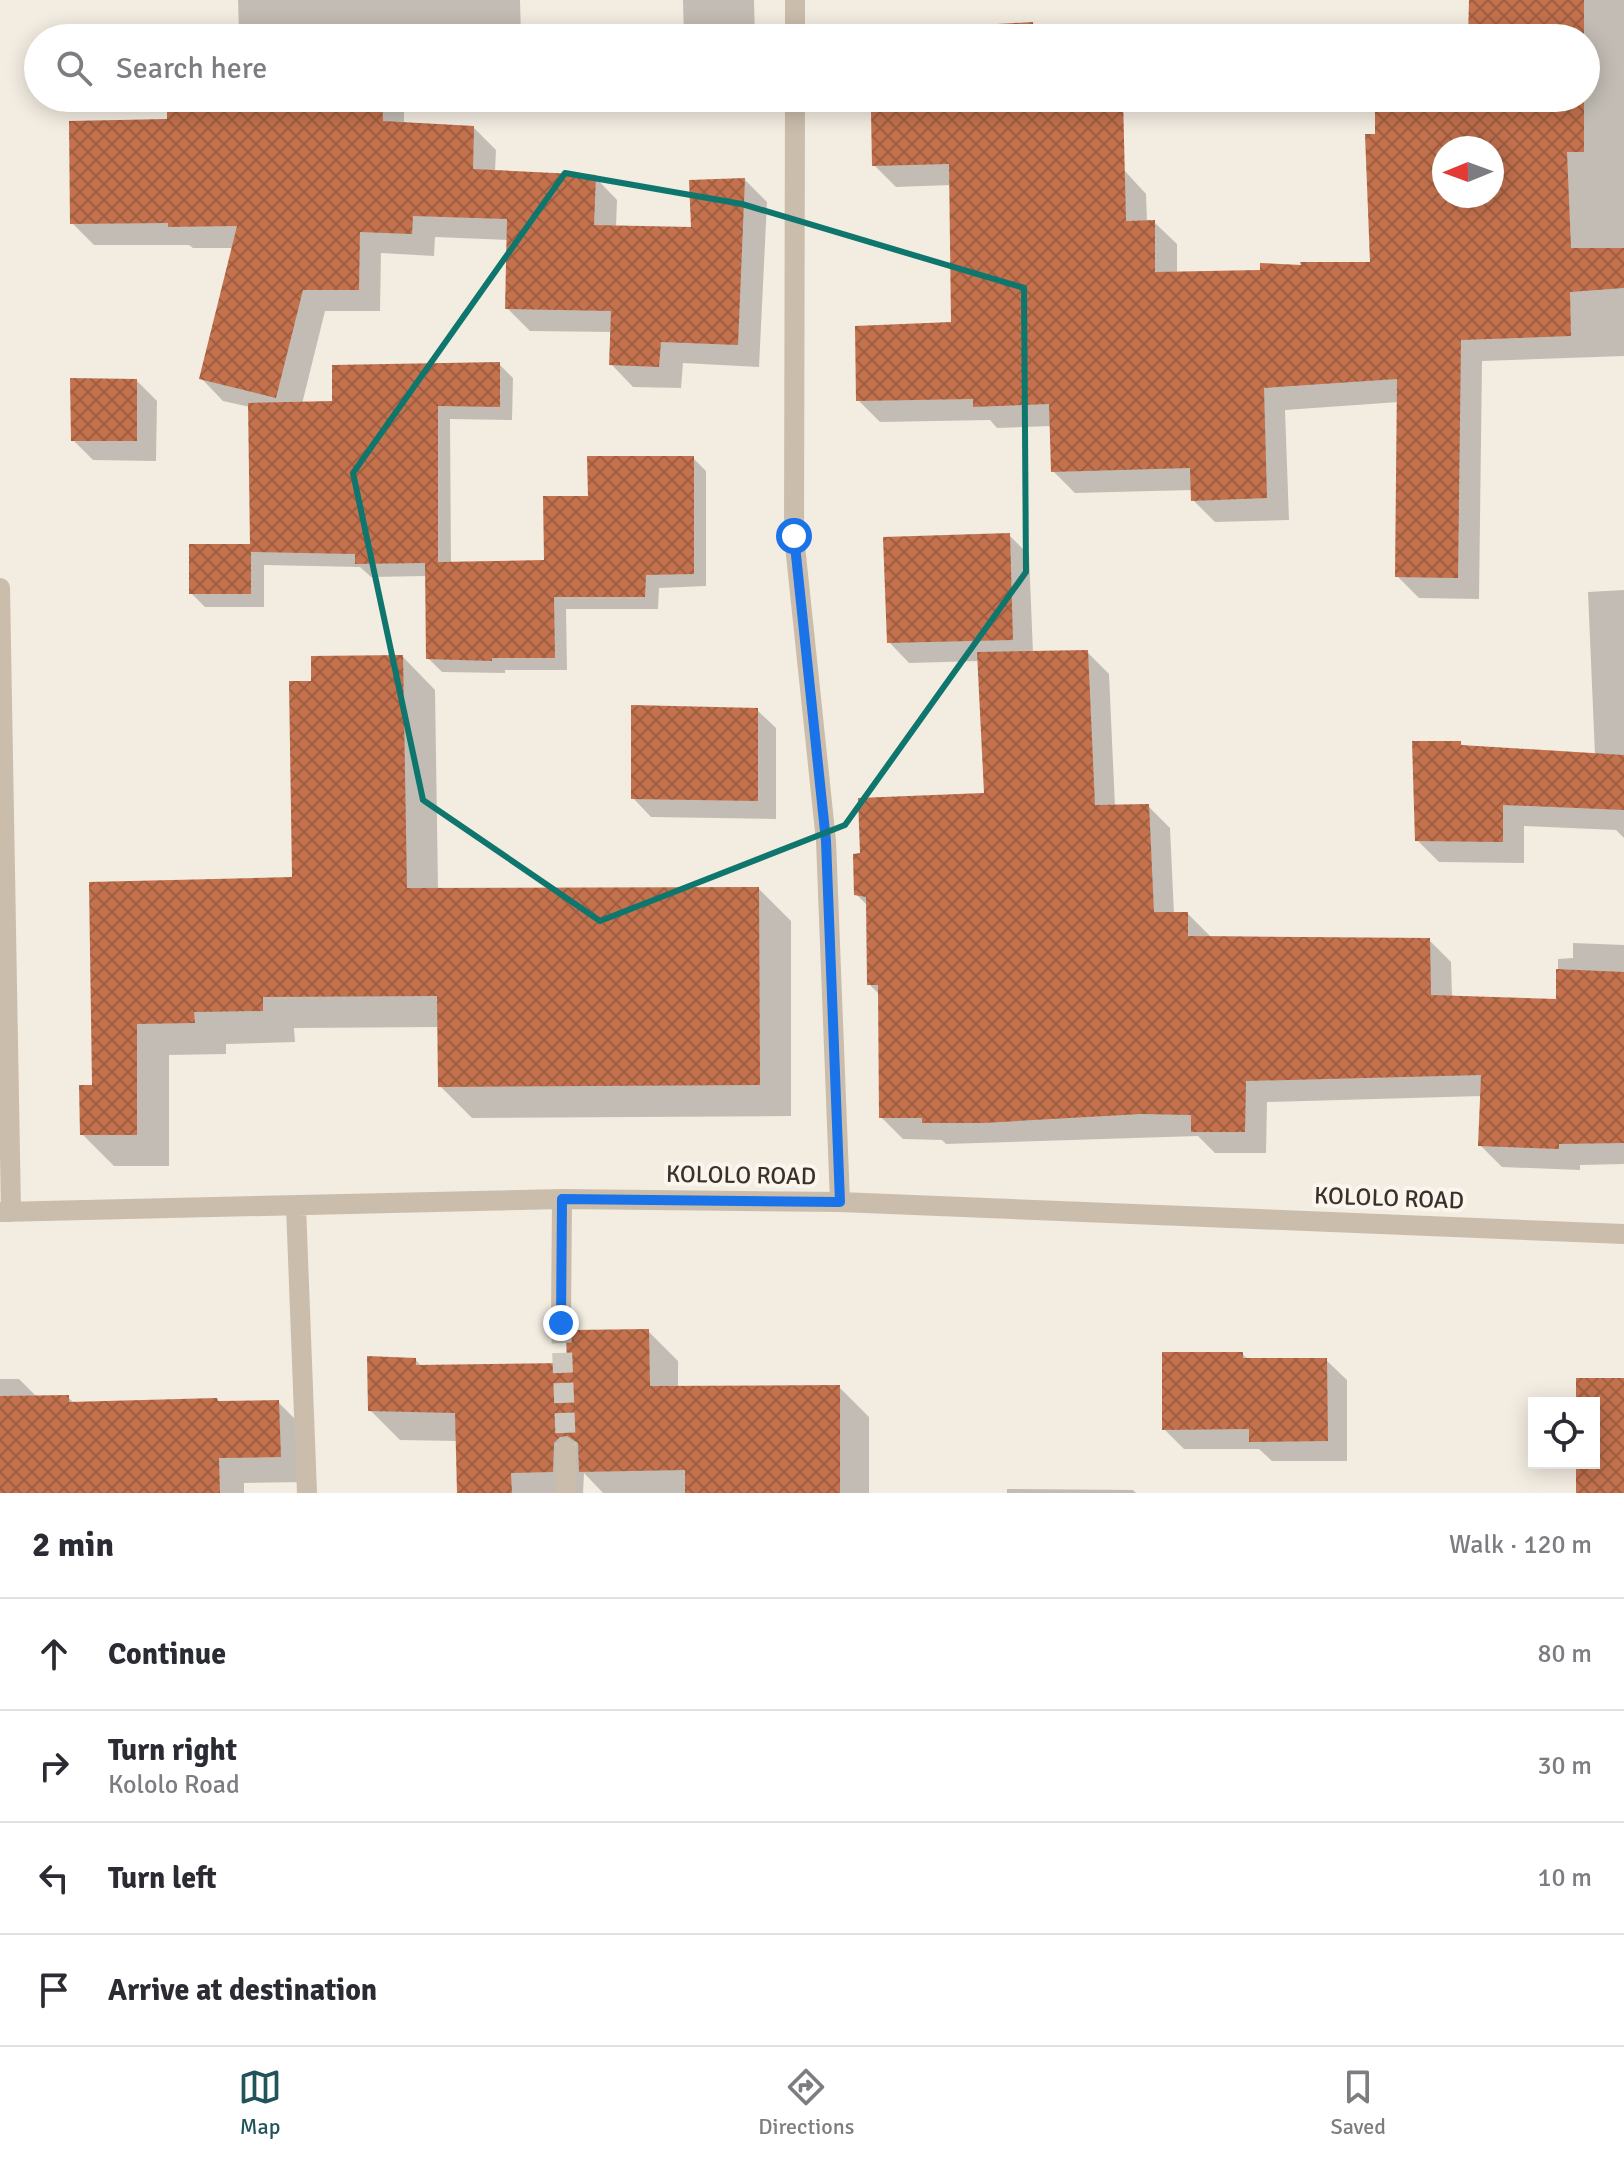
<!DOCTYPE html>
<meta charset="utf-8">
<style>
:root{--surface:#fff;--page:#f7f7f7;--text:#2b2b33;--muted:#7c7c81;--line:#e1e1e2;--accent:#21535b}
body{margin:0;font-family:Signika,sans-serif;background:var(--page);color:var(--text)}
.controls{position:absolute;right:24px;bottom:24px;display:grid;overflow:hidden;border-radius:0px;box-shadow:0 4px 20px #0003}
.controls button{width:72px;height:72px;display:grid;place-items:center;padding:0;border:0;border-bottom:2px solid var(--line);background:var(--surface);color:var(--text);font:40px sans-serif}
.compass{position:absolute;left:1432px;top:136px;width:72px;height:72px;border-radius:50%;background:var(--surface);box-shadow:0 4px 20px #0003;rotate:269deg}
.stop{position:absolute;width:24px;height:24px;margin:-18px;border:6px solid #1a73e8;border-radius:50%;background:#fff}
.stop.end{background:#1a73e8;border-color:#fff;box-shadow:0 2px 8px #0008}
.list{margin:0;padding:0;list-style:none}
h2{display:flex;justify-content:space-between;align-items:center;height:104px;margin:0;padding:0 32px;font-size:34px}
h2 small{font-size:26px;font-weight:400;color:var(--muted)}
.list li{display:grid;grid-template-columns:52px 1fr auto;gap:24px;align-items:center;box-sizing:border-box;height:112px;padding:0 32px;border-top:2px solid var(--line)}
.list b{display:block;font-size:30px;white-space:nowrap}
.list p{margin:0;font-size:26px;white-space:nowrap;color:var(--muted)}
.list em{font-size:26px;font-style:normal;color:var(--muted)}
.icon{flex:none;width:44px;height:44px;fill:none;stroke:currentColor;stroke-width:2;stroke-linecap:round;stroke-linejoin:round}
.map{position:relative;flex:none;width:1624px;height:1493px;overflow:hidden}
.search{position:absolute;background:var(--surface);box-shadow:0 4px 20px #0003;left:24px;right:24px;top:24px;height:88px;display:flex;align-items:center;gap:20px;box-sizing:border-box;padding:0 28px;border-radius:44px;color:var(--muted);font-size:30px}
.sheet{height:552px;background:var(--surface)}
nav{display:flex;justify-content:space-around;align-items:center;box-sizing:border-box;height:112px;border-top:2px solid var(--line);background:var(--surface);font-size:22px;color:var(--muted)}
nav a{display:grid;justify-items:center;gap:4px}
nav .on{color:var(--accent)}
.map>svg:first-child{display:block}
.shadow{fill:#0003;fill-rule:evenodd}
.building{fill:url(#building-cross-hatch);fill-rule:evenodd}
.lines{fill:none;stroke-linecap:round;stroke-linejoin:round}
.minor-tunnel{stroke:#cec7bd;stroke-width:20;stroke-dasharray:20 10;stroke-linecap:butt}
.minor{stroke:#cbbdac;stroke-width:20}
.route{stroke:#1a73e8;stroke-width:10}
.marked{fill:none;stroke:#0f766e;stroke-width:6;stroke-linejoin:round}
.labels{text-anchor:middle;dominant-baseline:central;stroke-width:8;stroke-linejoin:round;paint-order:stroke}
.street-label{font-size:24px;fill:#3a312b;stroke:#faf5ed}
</style>
<div class="map">
<svg width="1624" height="1493" viewBox="0 0 1624 1493">
<defs>
<pattern id="building-cross-hatch" width="8" height="8" patternUnits="userSpaceOnUse" patternTransform="scale(2)"><rect width="8" height="8" fill="#c4724e"/><path d="M0 0l8 8M0 8l8-8" fill="none" stroke="#a05e41"/></pattern>
</defs>
<rect width="100%" height="100%" fill="#f3ece1"/>
<!-- shadow -->
<path class="shadow" d="M 238,0 L 520,0 L 521,38 L 169,38 L 239,34 Z
M 683,0 L 754,0 L 755,38 L 684,38 Z
M 1470,0 L 1624,0 L 1624,356 L 1482,361 L 1479,599 L 1419,598 L 1397,576 L 1399,402 L 1285,410 L 1289,520 L 1215,522 L 1193,500 L 1192,490 L 1075,493 L 1053,471 L 1052,426 L 997,428 L 990,420 L 880,422 L 858,400 L 953,324 L 951,185 L 896,187 L 874,165 L 986,112 L 986,98 L 1058,98 L 1146,194 L 1147,222 L 1154,222 L 1177,244 L 1177,274 L 1262,272 L 1372,264 L 1377,98 L 1586,98 L 1586,38 L 1470,38 ZM 1444,148 L 1492,148 L 1492,196 L 1444,196 Z
M 1032,24 L 1047,38 L 982,38 Z
M 169,98 L 404,98 L 404,124 L 474,128 L 496,150 L 495,172 L 595,177 L 617,200 L 616,227 L 693,229 L 745,180 L 767,202 L 759,367 L 683,363 L 681,388 L 633,387 L 611,364 L 612,332 L 530,331 L 507,308 L 509,240 L 435,237 L 434,256 L 381,253 L 380,311 L 325,311 L 302,404 L 334,403 L 499,364 L 513,378 L 512,420 L 450,419 L 451,564 L 546,562 L 590,498 L 693,458 L 706,471 L 706,586 L 659,588 L 658,609 L 566,609 L 567,670 L 505,670 L 505,673 L 442,672 L 428,658 L 427,576 L 371,577 L 360,567 L 264,565 L 264,607 L 205,607 L 191,593 L 252,546 L 250,407 L 223,401 L 201,378 L 233,248 L 193,248 L 189,245 L 94,245 L 72,223 L 170,121 Z
M 137,381 L 157,401 L 156,461 L 93,460 L 73,440 Z
M 1009,535 L 1029,555 L 1033,653 L 1087,652 L 1109,674 L 1115,807 L 1148,806 L 1170,828 L 1174,914 L 1188,914 L 1210,936 L 1429,940 L 1451,962 L 1452,997 L 1558,1001 L 1558,959 L 1573,958 L 1573,943 L 1624,945 L 1624,1164 L 1580,1165 L 1580,1170 L 1502,1167 L 1480,1145 L 1482,1096 L 1267,1102 L 1266,1153 L 1215,1153 L 1198,1136 L 946,1144 L 942,1140 L 903,1139 L 881,1117 L 880,995 L 869,984 L 868,906 L 856,894 L 986,795 L 979,661 L 909,663 L 889,642 Z
M 1624,590 L 1624,838 L 1616,830 L 1524,826 L 1524,863 L 1439,862 L 1417,840 L 1460,743 L 1465,748 L 1595,755 L 1588,592 Z
M 403,657 L 435,690 L 438,890 L 759,889 L 791,921 L 791,1116 L 472,1118 L 440,1086 L 440,1027 L 294,1028 L 295,1042 L 226,1044 L 226,1054 L 169,1055 L 169,1166 L 114,1166 L 82,1134 L 94,1087 L 91,884 L 295,879 L 313,683 Z
M 757,710 L 776,728 L 776,819 L 651,817 L 633,798 Z
M 648,1331 L 678,1361 L 678,1387 L 839,1387 L 869,1417 L 869,1493 L 603,1493 L 584,1473 L 583,1493 L 459,1493 L 458,1441 L 400,1440 L 370,1410 L 415,1359 L 422,1367 L 569,1364 Z
M 1242,1354 L 1249,1360 L 1326,1360 L 1347,1380 L 1347,1461 L 1272,1461 L 1259,1449 L 1184,1449 L 1164,1429 Z
M 0,1379 L 19,1379 L 38,1398 L 68,1397 L 75,1404 L 278,1402 L 304,1428 L 305,1482 L 244,1483 L 244,1493 L 0,1493 Z
M 1007,1489 L 1133,1490 L 1136,1493 L 1007,1493 Z"/>
<!-- building -->
<path class="building" d="M 1469,0 L 1584,0 L 1584,38 L 1468,38 Z
M 1033,22 L 1034,38 L 980,38 L 980,25 Z
M 382,31 L 382,38 L 167,38 L 167,33 Z
M 167,98 L 382,98 L 383,121 L 474,126 L 473,169 L 596,175 L 594,225 L 691,227 L 689,180 L 745,178 L 738,345 L 661,342 L 659,367 L 609,365 L 611,311 L 505,309 L 507,219 L 413,216 L 412,234 L 360,232 L 359,290 L 303,290 L 276,398 L 199,379 L 237,226 L 168,227 L 168,223 L 70,224 L 69,121 L 167,119 Z
M 984,98 L 1123,98 L 1126,221 L 1155,220 L 1155,272 L 1260,270 L 1260,263 L 1301,265 L 1300,262 L 1370,262 L 1365,134 L 1375,134 L 1375,98 L 1584,98 L 1584,152 L 1567,152 L 1571,248 L 1624,248 L 1624,288 L 1570,292 L 1571,336 L 1461,340 L 1458,578 L 1395,577 L 1397,379 L 1264,388 L 1267,498 L 1191,501 L 1190,468 L 1051,472 L 1049,404 L 973,407 L 973,399 L 856,401 L 855,326 L 951,322 L 949,164 L 872,166 L 871,112 L 984,110 ZM 1444,148 L 1492,148 L 1492,196 L 1444,196 Z
M 500,362 L 500,407 L 438,406 L 438,562 L 544,560 L 543,496 L 588,496 L 587,456 L 694,456 L 694,574 L 646,575 L 645,597 L 554,597 L 555,658 L 492,658 L 492,661 L 426,659 L 425,563 L 355,564 L 355,554 L 251,552 L 251,594 L 189,594 L 189,544 L 250,544 L 248,403 L 332,401 L 332,365 Z
M 70,378 L 137,379 L 137,441 L 71,441 Z
M 1010,533 L 1013,640 L 887,643 L 883,537 Z
M 1088,650 L 1095,805 L 1149,804 L 1154,912 L 1188,912 L 1188,936 L 1430,938 L 1431,995 L 1556,999 L 1556,969 L 1624,972 L 1624,1143 L 1559,1144 L 1559,1149 L 1478,1146 L 1481,1075 L 1246,1081 L 1245,1132 L 1191,1132 L 1191,1115 L 1141,1114 L 983,1123 L 922,1123 L 922,1118 L 879,1118 L 878,985 L 867,985 L 866,897 L 854,895 L 853,854 L 860,853 L 858,798 L 984,793 L 977,652 Z
M 403,655 L 407,888 L 759,887 L 760,1085 L 438,1087 L 437,996 L 263,997 L 263,1011 L 194,1012 L 195,1023 L 137,1024 L 137,1135 L 80,1135 L 79,1085 L 92,1085 L 89,882 L 292,877 L 289,681 L 311,681 L 311,656 Z
M 631,705 L 758,708 L 758,801 L 631,799 Z
M 1412,741 L 1461,741 L 1461,745 L 1624,755 L 1624,810 L 1503,805 L 1503,842 L 1415,841 Z
M 649,1329 L 650,1386 L 840,1385 L 840,1493 L 685,1493 L 685,1470 L 579,1472 L 578,1443 L 567,1436 L 560,1437 L 554,1443 L 553,1472 L 511,1473 L 512,1493 L 457,1493 L 455,1413 L 368,1411 L 367,1356 L 416,1358 L 416,1365 L 567,1363 L 566,1335 L 572,1330 Z
M 1162,1352 L 1243,1352 L 1243,1358 L 1327,1358 L 1328,1441 L 1249,1442 L 1249,1429 L 1162,1430 Z
M 1576,1378 L 1624,1378 L 1624,1493 L 1576,1493 L 1576,1463 L 1594,1463 L 1594,1403 L 1576,1403 Z
M 69,1395 L 69,1402 L 217,1398 L 218,1401 L 279,1400 L 281,1457 L 219,1458 L 220,1493 L 0,1493 L 0,1396 Z"/>
<g class="lines">
<!-- minor-tunnel -->
<path class="minor-tunnel" d="M 561,1323 L 566,1449"/>
<!-- minor -->
<path class="minor" d="M 795,0 L 795,38
M 795,98 L 794,536 L 826,841 L 840,1202
M 0,588 L 11,1212
M 296,1206 L 307,1493
M 0,1212 L 562,1199 L 840,1202 L 1624,1234
M 561,1323 L 562,1199
M 566,1493 L 566,1449"/>
</g>
<g class="lines">
<!-- route -->
<path class="route" d="M 561,1323 L 562,1199 L 840,1202 L 826,841 L 794,536"/>
</g>
<!-- marked area -->
<path class="marked" d="M 565,173 L 742,204 L 1024,288 L 1026,572 L 845,825 L 600,921 L 423,800 L 353,473 Z"/>
<g class="labels">
<!-- street labels -->
<g class="street-label">
<text transform="translate(741 1175) rotate(1)">KOLOLO ROAD</text>
<text transform="translate(1389 1198) rotate(2)">KOLOLO ROAD</text>
</g>
</g>
</svg>
<div class="controls">
<button><svg class="icon" aria-label="locate" viewBox="0 0 24 24"><circle cx="12" cy="12" r="6"/><path d="M12 2v4M12 18v4M2 12h4M18 12h4"/></svg></button>
</div>
<svg class="compass" viewBox="-18 -18 36 36"><path d="M0-13l5 13h-10z" fill="#e53935"/><path d="M0 13l5-13h-10z" fill="#7c7c81"/></svg>
<div class="stop" style="left:794px;top:536px"></div>
<div class="stop end" style="left:561px;top:1323px"></div>
<div class="search"><svg class="icon" aria-label="search" viewBox="0 0 24 24"><circle cx="10" cy="10" r="6"/><path d="M15 15l6 6"/></svg>Search here</div>
</div>
<section class="sheet">
<h2>2 min<small>Walk · 120 m</small></h2>
<ul class="list">
<li><svg class="icon" aria-label="ahead" viewBox="0 0 24 24"><path d="M12 20V5M6 11l6-6 6 6"/></svg><div><b>Continue</b></div><em>80 m</em></li>
<li><svg class="icon" aria-label="right" viewBox="0 0 24 24"><path d="M7 20v-9h11M14 6l5 5-5 5"/></svg><div><b>Turn right</b><p>Kololo Road</p></div><em>30 m</em></li>
<li><svg class="icon" aria-label="left" viewBox="0 0 24 24"><path d="M17 20v-9H6M10 6l-5 5 5 5"/></svg><div><b>Turn left</b></div><em>10 m</em></li>
<li><svg class="icon" aria-label="arrive" viewBox="0 0 24 24"><path d="M6 21V4h12l-3 4 3 4H6"/></svg><div><b>Arrive at destination</b></div></li>
</ul>
</section>
<nav>
<a class="on"><svg class="icon" aria-label="map" viewBox="0 0 24 24"><path d="M3 6l6-2 6 2 6-2v14l-6 2-6-2-6 2zM9 4v14M15 6v14"/></svg>Map</a>
<a><svg class="icon" aria-label="directions" viewBox="0 0 24 24"><path d="M12 3l9 9-9 9-9-9zM9 14v-3h6M13 9l2 2-2 2"/></svg>Directions</a>
<a><svg class="icon" aria-label="saved" viewBox="0 0 24 24"><path d="M7 4h10v16l-5-4-5 4z"/></svg>Saved</a>
</nav>
